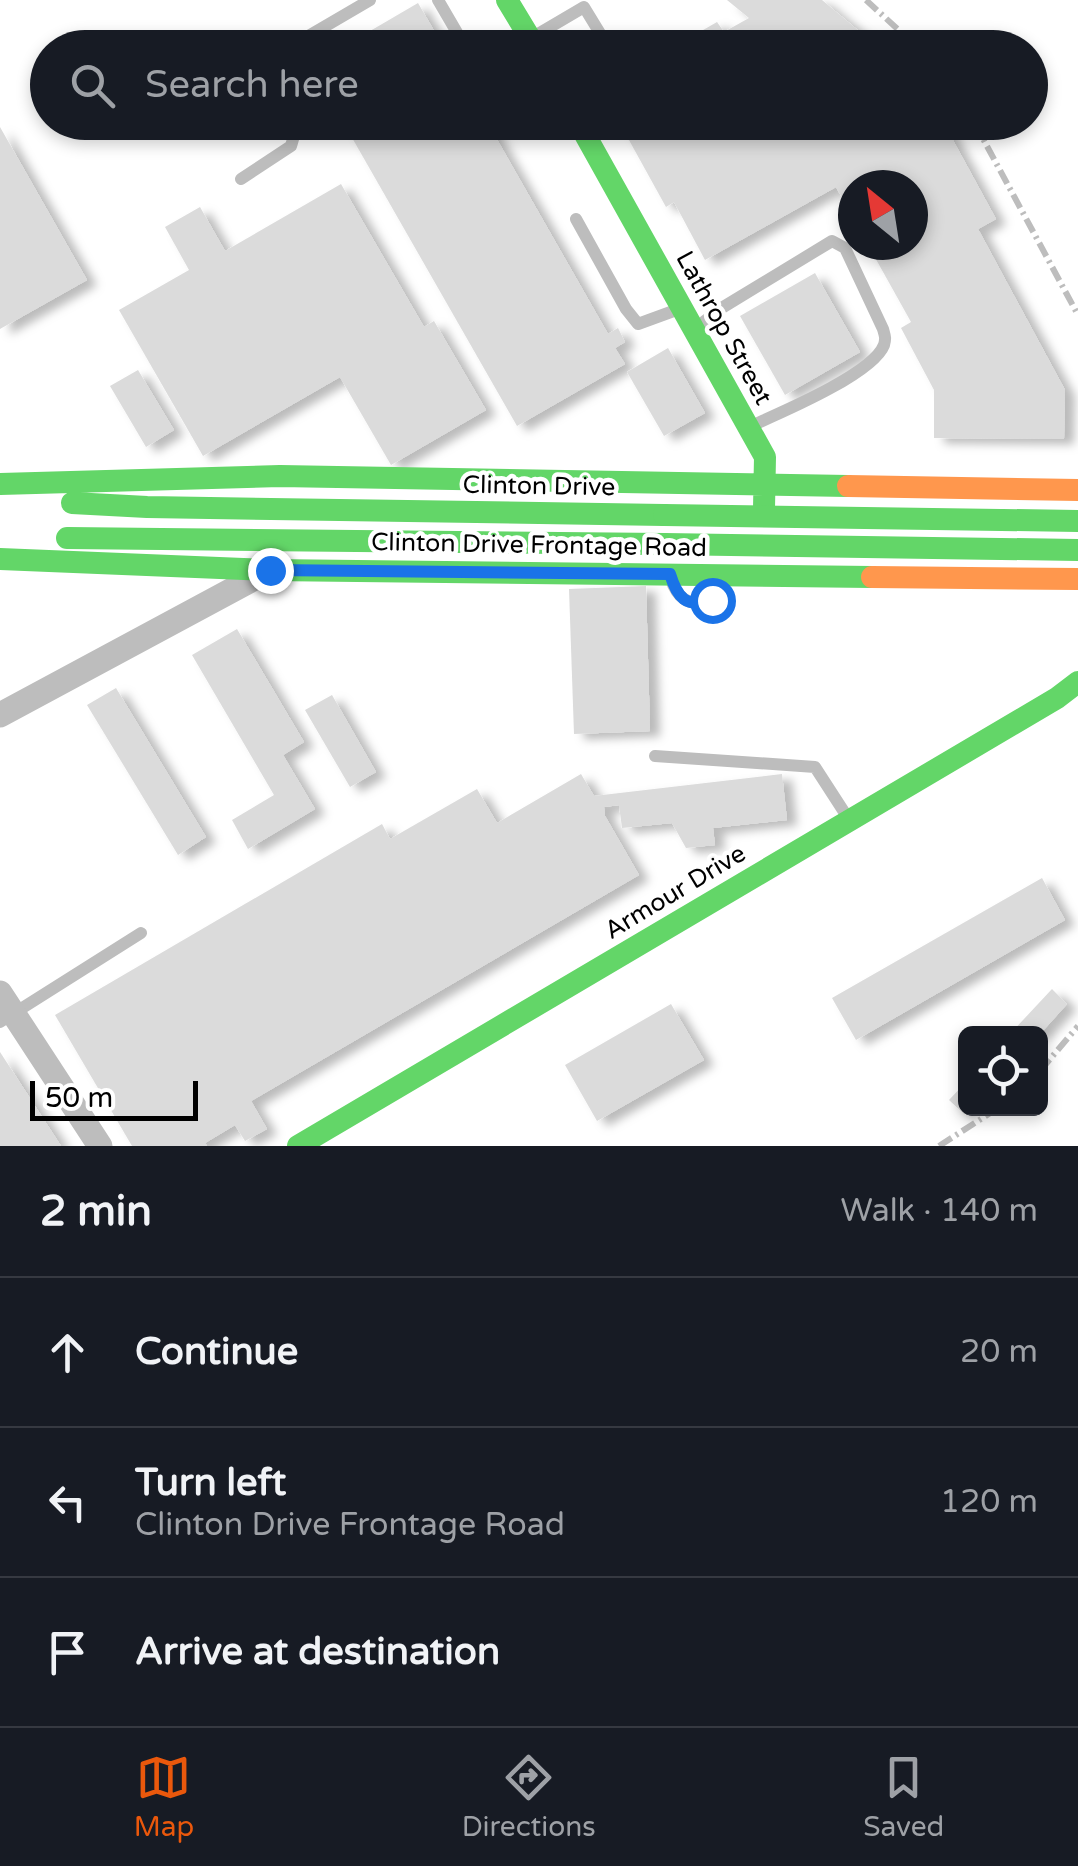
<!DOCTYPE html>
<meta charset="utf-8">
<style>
:root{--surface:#171b24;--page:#242831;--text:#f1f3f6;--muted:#9ea1a6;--line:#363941;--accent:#ea580c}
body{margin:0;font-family:"Varela Round",sans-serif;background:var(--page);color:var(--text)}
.controls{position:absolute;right:30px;bottom:30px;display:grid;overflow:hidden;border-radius:15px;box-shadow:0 5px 15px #0003}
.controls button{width:90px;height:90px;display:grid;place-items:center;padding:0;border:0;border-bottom:2px solid var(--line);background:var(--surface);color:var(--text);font:50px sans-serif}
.compass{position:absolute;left:838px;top:170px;width:90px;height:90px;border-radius:50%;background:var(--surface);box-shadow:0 5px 15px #0003;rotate:330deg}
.scale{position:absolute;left:30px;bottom:25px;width:168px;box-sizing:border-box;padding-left:10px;border:5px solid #000;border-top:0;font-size:28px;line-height:35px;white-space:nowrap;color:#000;-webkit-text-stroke:8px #fff;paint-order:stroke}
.stop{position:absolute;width:30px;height:30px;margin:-22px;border:8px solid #1a73e8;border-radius:50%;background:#fff}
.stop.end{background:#1a73e8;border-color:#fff;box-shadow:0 2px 10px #0008}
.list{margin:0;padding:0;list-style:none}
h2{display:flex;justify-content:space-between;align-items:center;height:130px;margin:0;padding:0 40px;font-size:42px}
h2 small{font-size:32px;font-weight:400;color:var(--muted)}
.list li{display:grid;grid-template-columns:65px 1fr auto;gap:30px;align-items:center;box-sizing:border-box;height:150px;padding:0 40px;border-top:2px solid var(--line)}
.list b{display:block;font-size:38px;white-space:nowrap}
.list p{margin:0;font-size:32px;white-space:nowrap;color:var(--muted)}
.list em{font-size:32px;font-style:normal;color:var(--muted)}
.icon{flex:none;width:55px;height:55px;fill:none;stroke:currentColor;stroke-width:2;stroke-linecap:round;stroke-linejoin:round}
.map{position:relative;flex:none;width:1078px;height:1146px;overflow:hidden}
.search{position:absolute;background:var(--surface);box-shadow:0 5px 15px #0003;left:30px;right:30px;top:30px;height:110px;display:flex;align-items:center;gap:25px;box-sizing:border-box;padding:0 35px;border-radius:55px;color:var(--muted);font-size:38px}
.sheet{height:580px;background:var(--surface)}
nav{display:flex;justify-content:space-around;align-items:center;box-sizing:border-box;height:140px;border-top:2px solid var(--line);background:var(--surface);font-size:28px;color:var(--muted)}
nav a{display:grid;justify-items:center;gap:5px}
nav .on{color:var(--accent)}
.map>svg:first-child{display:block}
.building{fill:#dbdbdb;filter:url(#shadow)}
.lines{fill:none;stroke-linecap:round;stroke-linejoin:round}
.lane{stroke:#bdbdbd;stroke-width:12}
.street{stroke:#bdbdbd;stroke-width:25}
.fast{stroke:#63d668;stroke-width:22}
.slow{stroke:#ff974d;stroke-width:22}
.rail{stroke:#bdbdbd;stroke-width:6;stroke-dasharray:15 5 2.5 5;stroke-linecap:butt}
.fast-bridge{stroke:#63d668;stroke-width:22}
.route{stroke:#1a73e8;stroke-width:12}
.labels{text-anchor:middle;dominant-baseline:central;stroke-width:9;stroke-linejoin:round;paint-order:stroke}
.street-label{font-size:25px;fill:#000;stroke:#fff}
</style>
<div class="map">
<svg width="1078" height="1146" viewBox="0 0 1078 1146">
<defs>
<filter id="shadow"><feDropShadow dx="10" dy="5.5" stdDeviation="5" flood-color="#0004"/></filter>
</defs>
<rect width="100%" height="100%" fill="#fff"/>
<!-- building -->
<path class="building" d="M 727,0 L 822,0 L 879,48 L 672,48 L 717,22 L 724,32 L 749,18 Z
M 418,3 L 444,48 L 341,48 Z
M 343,122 L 487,122 L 608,334 L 618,328 L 625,342 L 615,348 L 625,364 L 517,426 Z
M 619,122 L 943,122 L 996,219 L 978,229 L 1065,390 L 1064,439 L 934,438 L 934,390 L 901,328 L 911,322 L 868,245 L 913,245 L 913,185 L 853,185 L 853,217 L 836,187 L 705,260 L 674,202 L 666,207 Z
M 0,127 L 87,280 L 0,329 Z
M 341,184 L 424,327 L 434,321 L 486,410 L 391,465 L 340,377 L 203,456 L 119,310 L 189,270 L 165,227 L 200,207 L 225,251 Z
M 815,273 L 860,352 L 785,395 L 740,316 Z
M 668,348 L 705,413 L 664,436 L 627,372 Z
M 138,370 L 174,430 L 146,447 L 110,386 Z
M 646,586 L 650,731 L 574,734 L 569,589 Z
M 237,629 L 304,742 L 283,755 L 315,809 L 248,849 L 232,820 L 274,795 L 192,655 Z
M 116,688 L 206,837 L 178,855 L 87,705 Z
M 332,695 L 376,772 L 350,787 L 305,710 Z
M 581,774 L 594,796 L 782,774 L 787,820 L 713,828 L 715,845 L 686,848 L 672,823 L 622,828 L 619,805 L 604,807 L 605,816 L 639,875 L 251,1101 L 267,1129 L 245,1141 L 235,1125 L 205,1143 L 207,1146 L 132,1146 L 55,1015 L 382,824 L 390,839 L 477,789 L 497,823 Z
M 1042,878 L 1065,920 L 856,1040 L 832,998 Z
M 1052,989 L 1067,1004 L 1040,1034 L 1010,1034 Z
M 671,1004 L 704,1060 L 597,1121 L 565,1065 Z
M 0,1052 L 61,1146 L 0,1146 Z
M 966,1082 L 966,1108 L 970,1108 L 964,1114 L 949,1100 Z"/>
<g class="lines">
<!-- lane -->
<path class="lane" d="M 438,0 L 466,48
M 533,37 L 584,7 L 609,48
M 288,48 L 370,0
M 241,179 L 291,146 L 298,122
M 576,219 L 626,309 L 638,324 L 679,309
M 696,328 L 720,309 L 832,241 L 845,248 L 883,329 C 885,336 886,338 884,345 C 873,374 780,413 751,426
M 670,577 C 677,598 688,608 712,600 L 719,587 L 720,579
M 655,756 L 815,767 L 848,818
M 0,1022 L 141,933"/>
<!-- street -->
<path class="street" d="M 0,715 L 264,573
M 0,993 L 100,1146"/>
<!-- fast -->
<path class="fast" d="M 507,0 L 536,48
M 578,122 L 765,457 L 764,508
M 0,484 L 280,476 L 848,486
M 72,503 L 147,507 L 664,515
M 67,538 L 664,544
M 0,559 L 270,570 L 872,577
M 298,1146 L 1057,698 L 1078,682"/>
<!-- slow -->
<path class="slow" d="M 848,486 L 1078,490
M 872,577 L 1078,579"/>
<!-- rail -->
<path class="rail" d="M 866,0 L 918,48
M 974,122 L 1078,315
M 1040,1071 L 1078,1026
M 939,1146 L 998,1108"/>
<!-- fast-bridge -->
<path class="fast-bridge" d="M 664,515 L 1078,521
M 664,544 L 1078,550"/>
</g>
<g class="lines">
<!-- route -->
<path class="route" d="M 270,570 L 670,574 C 677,597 686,609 712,600"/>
</g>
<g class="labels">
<!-- street labels -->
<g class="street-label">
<text transform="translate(724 328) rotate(61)">Lathrop Street</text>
<text transform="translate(539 486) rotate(1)">Clinton Drive</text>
<text transform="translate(539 545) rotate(1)">Clinton Drive Frontage Road</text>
<text transform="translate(675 892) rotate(-31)">Armour Drive</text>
</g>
</g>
</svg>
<div class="controls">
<button><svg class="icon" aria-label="locate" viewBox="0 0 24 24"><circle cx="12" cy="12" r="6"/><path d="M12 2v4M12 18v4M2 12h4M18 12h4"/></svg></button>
</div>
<svg class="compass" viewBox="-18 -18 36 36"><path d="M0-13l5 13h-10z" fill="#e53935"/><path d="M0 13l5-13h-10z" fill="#9ea1a6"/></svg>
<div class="scale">50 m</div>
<div class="stop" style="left:712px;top:600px"></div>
<div class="stop end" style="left:270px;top:570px"></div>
<div class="search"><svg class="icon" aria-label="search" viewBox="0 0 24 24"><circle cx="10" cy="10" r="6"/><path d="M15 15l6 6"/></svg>Search here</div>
</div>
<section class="sheet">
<h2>2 min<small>Walk · 140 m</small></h2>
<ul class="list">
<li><svg class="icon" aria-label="ahead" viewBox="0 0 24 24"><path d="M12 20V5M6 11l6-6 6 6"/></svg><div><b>Continue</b></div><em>20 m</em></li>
<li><svg class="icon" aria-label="left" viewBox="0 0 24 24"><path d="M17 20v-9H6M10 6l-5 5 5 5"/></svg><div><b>Turn left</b><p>Clinton Drive Frontage Road</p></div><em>120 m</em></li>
<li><svg class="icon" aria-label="arrive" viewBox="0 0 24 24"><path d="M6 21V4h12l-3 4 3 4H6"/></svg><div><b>Arrive at destination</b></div></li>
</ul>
</section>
<nav>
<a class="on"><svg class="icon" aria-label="map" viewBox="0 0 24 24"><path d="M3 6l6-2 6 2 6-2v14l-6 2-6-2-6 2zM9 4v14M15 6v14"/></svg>Map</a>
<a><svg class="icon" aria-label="directions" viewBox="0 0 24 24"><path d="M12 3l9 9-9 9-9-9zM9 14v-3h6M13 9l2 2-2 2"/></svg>Directions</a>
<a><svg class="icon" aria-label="saved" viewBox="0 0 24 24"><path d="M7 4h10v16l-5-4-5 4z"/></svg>Saved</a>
</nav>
